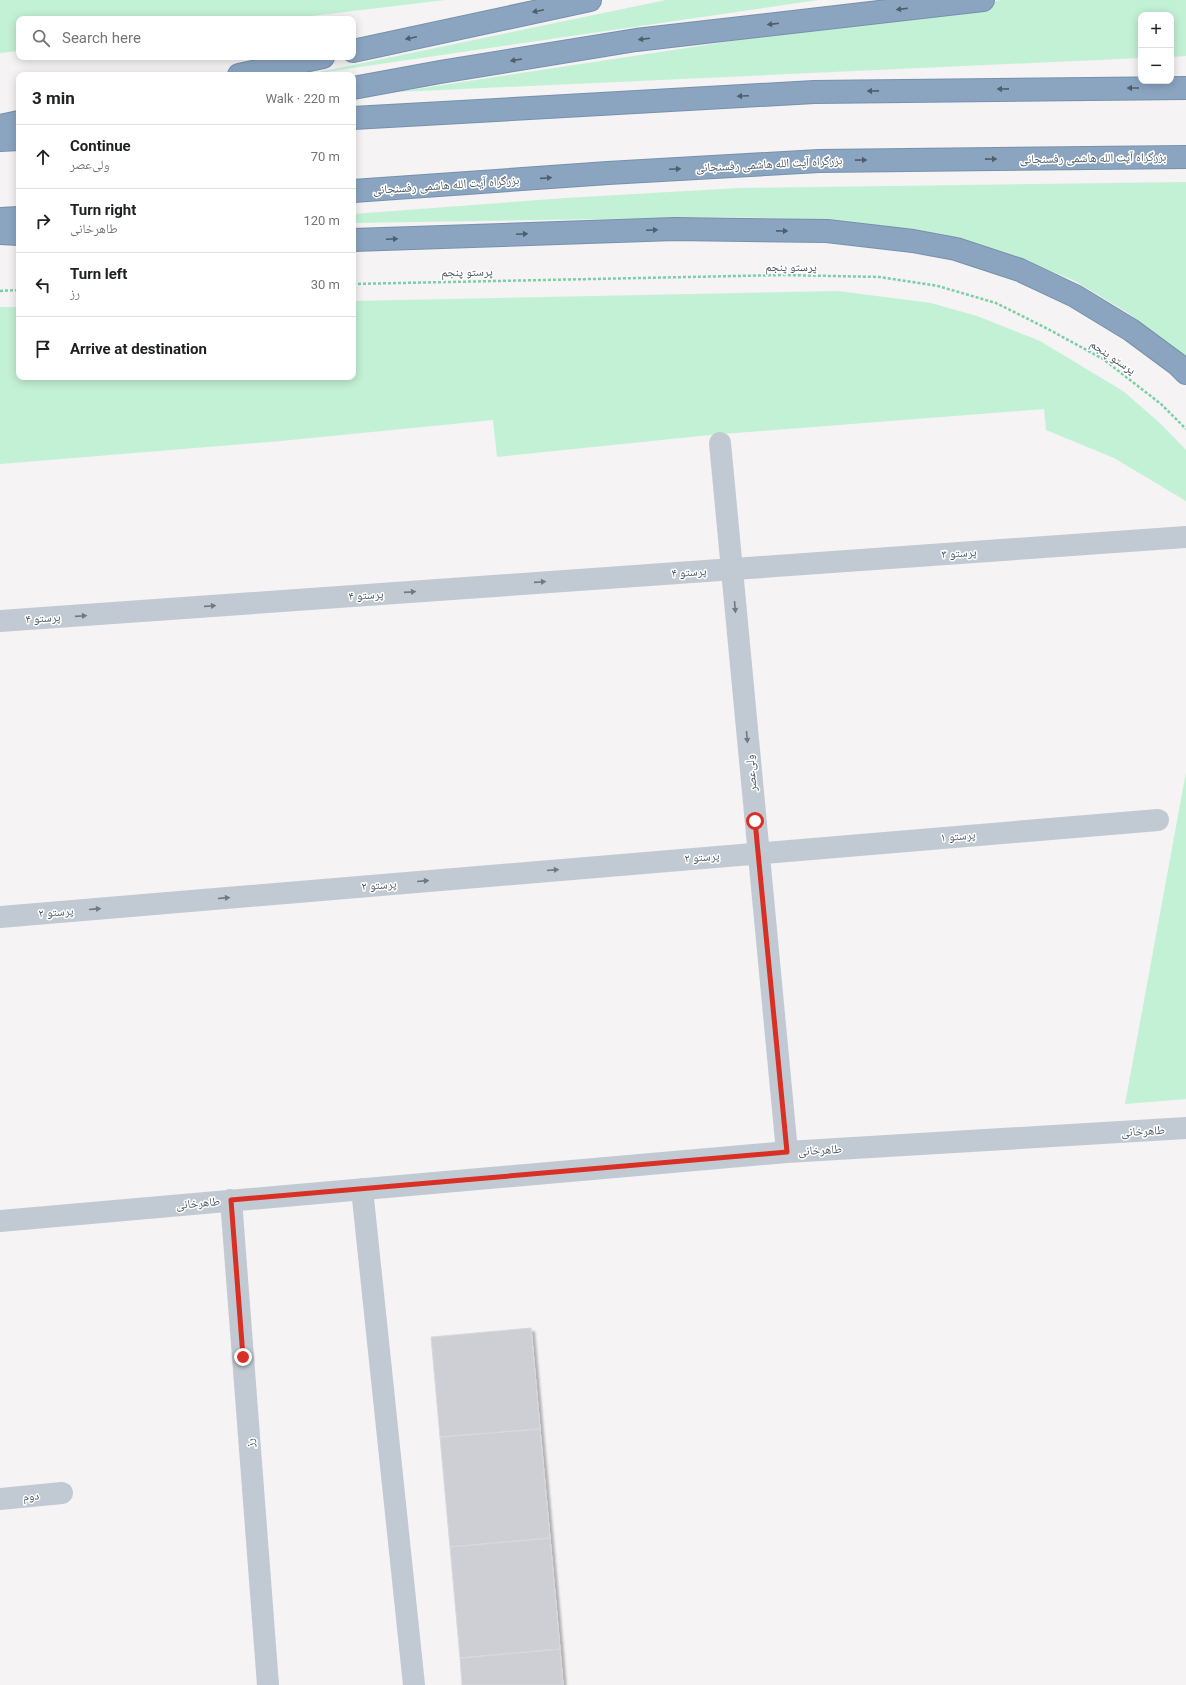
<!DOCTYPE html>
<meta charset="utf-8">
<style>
:root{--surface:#fff;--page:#f2f2f2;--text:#202124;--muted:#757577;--line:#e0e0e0}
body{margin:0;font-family:Roboto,"Noto Naskh Arabic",sans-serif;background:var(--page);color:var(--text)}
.controls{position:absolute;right:12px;top:12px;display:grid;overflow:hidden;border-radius:8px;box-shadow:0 2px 10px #0003}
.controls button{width:36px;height:36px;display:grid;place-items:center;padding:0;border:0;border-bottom:1px solid var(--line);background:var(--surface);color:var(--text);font:20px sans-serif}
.stop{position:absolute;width:12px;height:12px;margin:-9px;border:3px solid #d93025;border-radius:50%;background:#fff}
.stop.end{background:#d93025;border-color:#fff;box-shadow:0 1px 4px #0008}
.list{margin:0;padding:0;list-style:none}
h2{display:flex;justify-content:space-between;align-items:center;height:52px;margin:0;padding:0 16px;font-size:17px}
h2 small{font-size:13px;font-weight:400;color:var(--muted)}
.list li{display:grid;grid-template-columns:26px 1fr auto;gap:12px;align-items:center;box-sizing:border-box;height:64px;padding:0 16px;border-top:1px solid var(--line)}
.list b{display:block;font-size:15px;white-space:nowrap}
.list p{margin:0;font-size:13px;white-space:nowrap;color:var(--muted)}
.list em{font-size:13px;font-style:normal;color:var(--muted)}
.icon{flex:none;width:22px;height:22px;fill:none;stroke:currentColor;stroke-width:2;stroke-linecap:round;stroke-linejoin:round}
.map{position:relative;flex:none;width:1186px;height:1685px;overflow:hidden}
.search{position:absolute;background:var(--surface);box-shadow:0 2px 10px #0003;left:16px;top:16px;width:340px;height:44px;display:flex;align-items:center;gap:10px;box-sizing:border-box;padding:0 14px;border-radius:8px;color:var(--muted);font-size:15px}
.panel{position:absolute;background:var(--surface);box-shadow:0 2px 10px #0003;left:16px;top:72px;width:340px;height:308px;border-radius:8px}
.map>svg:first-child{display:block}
.green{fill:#c3f1d5}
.building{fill:#cdcfd5;stroke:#d7d9de;filter:url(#shadow)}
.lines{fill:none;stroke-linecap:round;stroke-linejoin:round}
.highway-casing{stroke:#7690ad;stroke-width:24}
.path{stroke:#7ad0a6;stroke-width:2.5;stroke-dasharray:3 2;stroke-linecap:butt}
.minor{stroke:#c1cad2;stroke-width:22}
.highway{stroke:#8ba5c1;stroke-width:22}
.oneway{fill:#505e6b}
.oneway2{fill:#6e7983}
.route{stroke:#d93025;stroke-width:5}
.labels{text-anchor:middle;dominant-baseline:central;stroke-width:3;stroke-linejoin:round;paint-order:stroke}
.street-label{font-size:12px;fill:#4a5661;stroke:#fff}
</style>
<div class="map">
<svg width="1186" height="1685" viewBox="0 0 1186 1685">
<defs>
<filter id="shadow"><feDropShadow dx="3.5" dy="3.5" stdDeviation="1" flood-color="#0004"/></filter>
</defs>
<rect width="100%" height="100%" fill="#f5f3f3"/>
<!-- green -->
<path class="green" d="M 0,0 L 445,0 L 286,19 L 19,19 L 19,51 L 0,53 Z
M 666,0 L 818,0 L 305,75 Z
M 1002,0 L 1186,0 L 1186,56 L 1171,57 L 1171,15 L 1141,15 L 1141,58 L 397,92 Z
M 1186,182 L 1186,359 L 1174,348 L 1128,313 L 1073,280 L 995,250 L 912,229 L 798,219 L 726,217 L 353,223 L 353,214 L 565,198 L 739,188 Z
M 838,291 L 931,303 L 977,316 L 1040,341 L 1123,391 L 1161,424 L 1186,450 L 1186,501 L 1114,458 L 1046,430 L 1044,409 L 710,435 L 497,457 L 493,420 L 281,441 L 0,464 L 0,307 L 19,307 L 19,377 L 353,377 L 353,301 Z
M 1186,772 L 1186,1099 L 1125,1104 Z"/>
<!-- building -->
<path class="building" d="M 531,1328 L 540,1429 L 440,1437 L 431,1337 Z
M 540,1429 L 550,1538 L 450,1547 L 440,1437 Z
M 550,1538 L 560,1649 L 460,1658 L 450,1547 Z
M 560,1649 L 563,1685 L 462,1685 L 460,1658 Z"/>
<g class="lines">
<defs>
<path id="highway" d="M 353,51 L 590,0
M 239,75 L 323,57
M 353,88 L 440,72 L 636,40 L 983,0
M 353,118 L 814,92 L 1186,88
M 0,126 L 19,122
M 0,140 L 19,139
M 353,191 L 608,173 L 819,161 L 1186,157
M 0,219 L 19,218
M 0,233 L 19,234
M 353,240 L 675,229 L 827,231 L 913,241 L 956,249 L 1020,270 L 1075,296 L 1131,330 L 1177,364 L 1186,373"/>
</defs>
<!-- highway casing -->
<use href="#highway" class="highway-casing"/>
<!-- path -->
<path class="path" d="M 353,284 L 784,275 L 880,277 L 938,286 L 996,303 L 1048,329 L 1103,359 L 1161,404 L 1186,429
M 0,291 L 19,290"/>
<!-- minor -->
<path class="minor" d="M 720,443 L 787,1152
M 0,621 L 1186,537
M 0,917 L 1158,820
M 362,1189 L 414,1685
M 231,1200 L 268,1685
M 0,1221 L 787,1152 L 1186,1128
M 0,1499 L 62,1493"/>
<!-- highway -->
<use href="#highway" class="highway"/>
</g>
<!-- one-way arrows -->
<defs><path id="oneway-solid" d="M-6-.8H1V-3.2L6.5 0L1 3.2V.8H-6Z"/></defs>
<g class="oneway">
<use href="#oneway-solid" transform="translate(902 9) rotate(173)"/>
<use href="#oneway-solid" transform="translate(538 11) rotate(168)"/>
<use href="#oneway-solid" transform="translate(773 24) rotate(173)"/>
<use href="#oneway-solid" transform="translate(411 38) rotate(168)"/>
<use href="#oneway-solid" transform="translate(644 39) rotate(173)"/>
<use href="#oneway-solid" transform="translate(516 60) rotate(171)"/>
<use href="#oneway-solid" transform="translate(1133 88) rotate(180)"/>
<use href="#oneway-solid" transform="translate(1003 89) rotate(179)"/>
<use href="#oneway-solid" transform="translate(873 91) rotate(179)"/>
<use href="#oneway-solid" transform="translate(743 96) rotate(177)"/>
<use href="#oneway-solid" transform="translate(991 159) rotate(-1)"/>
<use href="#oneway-solid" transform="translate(861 160) rotate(-1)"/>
<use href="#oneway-solid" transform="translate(675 169) rotate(-3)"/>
<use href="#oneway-solid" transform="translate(546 178) rotate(-4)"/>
<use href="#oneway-solid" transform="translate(652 230) rotate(-2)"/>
<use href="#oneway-solid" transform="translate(782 231) rotate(1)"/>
<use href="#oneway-solid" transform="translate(522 234) rotate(-2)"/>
<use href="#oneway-solid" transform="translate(392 239) rotate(-2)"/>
</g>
<g class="oneway2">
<use href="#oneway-solid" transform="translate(540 582) rotate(-4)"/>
<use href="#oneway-solid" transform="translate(410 592) rotate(-4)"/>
<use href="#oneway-solid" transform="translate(210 606) rotate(-4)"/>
<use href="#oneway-solid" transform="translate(735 607) rotate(85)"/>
<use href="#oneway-solid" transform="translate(81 616) rotate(-4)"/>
<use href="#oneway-solid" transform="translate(747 737) rotate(85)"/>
<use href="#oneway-solid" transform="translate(553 870) rotate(-5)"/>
<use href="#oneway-solid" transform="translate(423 881) rotate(-5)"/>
<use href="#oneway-solid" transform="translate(224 898) rotate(-5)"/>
<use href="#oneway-solid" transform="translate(95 909) rotate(-5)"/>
</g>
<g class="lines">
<!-- route -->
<path class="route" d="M 243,1357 L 231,1200 L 787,1152 L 755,821"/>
</g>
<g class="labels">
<!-- street labels -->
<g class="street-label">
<text transform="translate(1093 158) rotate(-1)">بزرگراه آیت الله هاشمی رفسنجانی</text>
<text transform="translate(769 164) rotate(-3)">بزرگراه آیت الله هاشمی رفسنجانی</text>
<text transform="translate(446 185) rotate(-4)">بزرگراه آیت الله هاشمی رفسنجانی</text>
<text x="791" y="267">پرستو پنجم</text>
<text transform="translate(467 272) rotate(-1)">پرستو پنجم</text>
<text transform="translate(1113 357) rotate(34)">پرستو پنجم</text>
<text transform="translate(959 553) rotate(-4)">پرستو ۳</text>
<text transform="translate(689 572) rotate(-4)">پرستو ۴</text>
<text transform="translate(366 595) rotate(-4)">پرستو ۴</text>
<text transform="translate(43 618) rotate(-4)">پرستو ۴</text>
<text transform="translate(751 773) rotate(-95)">ولی‌عصر</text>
<text transform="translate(958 836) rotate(-5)">پرستو ۱</text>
<text transform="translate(702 857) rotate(-5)">پرستو ۲</text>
<text transform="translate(379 885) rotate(-5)">پرستو ۲</text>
<text transform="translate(56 912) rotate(-5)">پرستو ۲</text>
<text transform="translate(1143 1131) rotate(-3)">طاهرخانی</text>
<text transform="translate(820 1150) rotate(-3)">طاهرخانی</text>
<text transform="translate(198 1203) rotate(-5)">طاهرخانی</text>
<text transform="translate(250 1443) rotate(-94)">رز</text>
<text transform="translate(31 1496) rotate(-5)">دوم</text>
</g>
</g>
</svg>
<div class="controls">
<button>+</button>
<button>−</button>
</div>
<div class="stop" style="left:755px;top:821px"></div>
<div class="stop end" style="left:243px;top:1357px"></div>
<div class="search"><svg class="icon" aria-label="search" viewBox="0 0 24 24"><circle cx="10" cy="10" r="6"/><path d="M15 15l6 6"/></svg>Search here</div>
<section class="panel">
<h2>3 min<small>Walk · 220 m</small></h2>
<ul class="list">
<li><svg class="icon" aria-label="ahead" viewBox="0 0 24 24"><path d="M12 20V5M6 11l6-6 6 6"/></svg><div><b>Continue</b><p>ولی‌عصر</p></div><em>70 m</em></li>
<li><svg class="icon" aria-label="right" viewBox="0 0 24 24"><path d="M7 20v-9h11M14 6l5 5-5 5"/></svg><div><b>Turn right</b><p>طاهرخانی</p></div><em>120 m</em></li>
<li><svg class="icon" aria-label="left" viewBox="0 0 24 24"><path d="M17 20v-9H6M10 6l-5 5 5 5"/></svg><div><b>Turn left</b><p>رز</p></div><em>30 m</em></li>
<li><svg class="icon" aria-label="arrive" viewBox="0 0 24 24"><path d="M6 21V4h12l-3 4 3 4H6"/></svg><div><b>Arrive at destination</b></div></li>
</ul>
</section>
</div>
